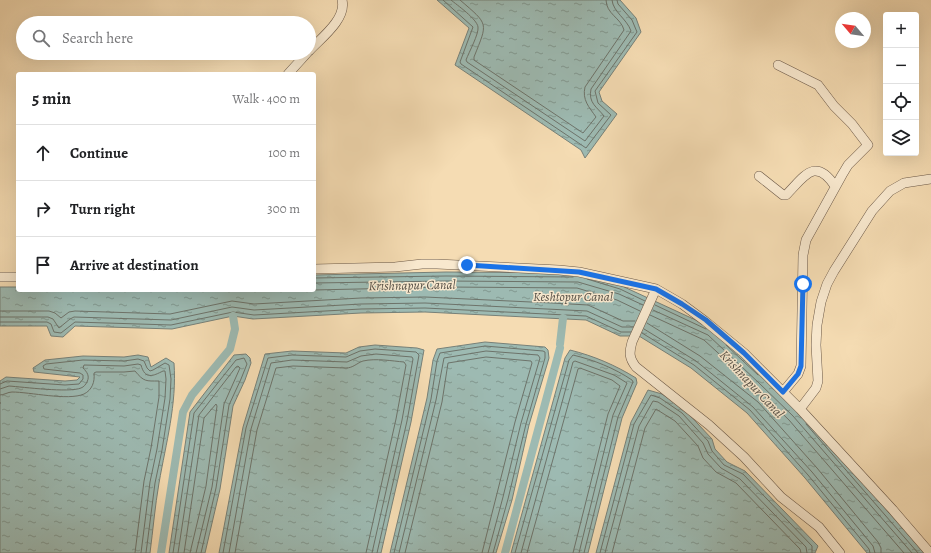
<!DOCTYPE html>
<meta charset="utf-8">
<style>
:root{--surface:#fff;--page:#f6f6f6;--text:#202124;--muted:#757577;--line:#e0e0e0}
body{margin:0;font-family:Alegreya,serif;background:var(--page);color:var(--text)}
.controls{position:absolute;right:12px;top:12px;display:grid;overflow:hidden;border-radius:4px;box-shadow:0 4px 16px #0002}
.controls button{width:36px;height:36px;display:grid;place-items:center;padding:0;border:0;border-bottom:1px solid var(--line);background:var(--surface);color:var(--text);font:20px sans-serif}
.compass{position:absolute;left:835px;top:12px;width:36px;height:36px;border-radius:50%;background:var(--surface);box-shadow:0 4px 16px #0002;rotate:299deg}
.stop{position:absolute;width:12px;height:12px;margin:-9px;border:3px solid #1a73e8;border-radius:50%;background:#fff}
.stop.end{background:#1a73e8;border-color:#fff;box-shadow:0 1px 4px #0008}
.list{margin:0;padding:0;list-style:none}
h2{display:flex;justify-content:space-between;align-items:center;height:52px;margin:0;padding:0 16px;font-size:17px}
h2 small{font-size:13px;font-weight:400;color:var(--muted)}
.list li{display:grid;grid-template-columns:26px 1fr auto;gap:12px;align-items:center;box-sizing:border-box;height:56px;padding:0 16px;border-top:1px solid var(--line)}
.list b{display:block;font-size:15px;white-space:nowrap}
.list em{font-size:13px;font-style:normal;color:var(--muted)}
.icon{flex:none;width:22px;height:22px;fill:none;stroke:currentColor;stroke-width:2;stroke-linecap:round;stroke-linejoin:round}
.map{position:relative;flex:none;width:931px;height:553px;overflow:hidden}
.search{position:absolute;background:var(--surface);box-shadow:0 4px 16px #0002;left:16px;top:16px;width:300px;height:44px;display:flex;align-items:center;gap:10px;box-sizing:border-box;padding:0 14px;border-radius:22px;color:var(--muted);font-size:15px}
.panel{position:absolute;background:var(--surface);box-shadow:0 4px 16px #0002;left:16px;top:72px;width:300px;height:220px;border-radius:4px}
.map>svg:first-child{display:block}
.water{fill:url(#water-ripples);stroke:#778179}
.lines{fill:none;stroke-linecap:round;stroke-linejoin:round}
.shore{stroke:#6d736a;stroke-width:1}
.canal{stroke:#9dbab2;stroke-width:8}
.street-casing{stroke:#6b5847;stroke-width:10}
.street{stroke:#f8e8ce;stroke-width:9}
.route{stroke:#1a73e8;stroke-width:5}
.labels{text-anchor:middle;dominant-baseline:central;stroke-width:3;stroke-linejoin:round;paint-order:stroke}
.water-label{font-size:13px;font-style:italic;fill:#555047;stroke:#f8e8ce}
</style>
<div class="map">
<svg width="931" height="553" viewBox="0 0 931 553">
<defs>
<pattern id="water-ripples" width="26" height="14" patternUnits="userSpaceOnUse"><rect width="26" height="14" fill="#9dbab2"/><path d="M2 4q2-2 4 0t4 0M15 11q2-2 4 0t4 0" fill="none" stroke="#819790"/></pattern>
</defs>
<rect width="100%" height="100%" fill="#f5dcb3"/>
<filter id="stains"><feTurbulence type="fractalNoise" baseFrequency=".005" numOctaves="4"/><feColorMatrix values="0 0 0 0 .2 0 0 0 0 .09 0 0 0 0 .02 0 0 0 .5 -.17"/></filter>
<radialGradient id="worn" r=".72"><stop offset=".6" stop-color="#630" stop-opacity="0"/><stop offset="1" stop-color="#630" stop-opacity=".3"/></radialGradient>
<!-- water -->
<path class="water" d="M 437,0 L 620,0 L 636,18 L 641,32 L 599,92 L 602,101 L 617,114 L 585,158 L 581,150 L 455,65 L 469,28 Z
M 446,272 L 579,273 L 622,286 L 713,328 L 823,437 L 924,553 L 867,553 L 805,478 L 747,413 L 691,368 L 639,336 L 620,336 L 586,320 L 425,312 L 361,313 L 253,319 L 233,316 L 172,329 L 75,326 L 63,337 L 51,336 L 47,326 L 0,326 L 0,287 L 18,287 L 18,290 L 314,290 L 314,275 Z
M 485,342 L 545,347 L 548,350 L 549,358 L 529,425 L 512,500 L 496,553 L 390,553 L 427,398 L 433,360 L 437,349 Z
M 375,345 L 417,348 L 424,350 L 411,422 L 381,553 L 219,553 L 243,427 L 265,354 L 292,351 L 346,353 L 359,347 Z
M 570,350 C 594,356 615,365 636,378 L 637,383 L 622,418 L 588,553 L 511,553 L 565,358 Z
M 246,354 L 250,358 L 251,363 L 245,380 L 233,406 L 220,489 L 205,553 L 169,553 L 190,412 L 234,355 Z
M 138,355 L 148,357 L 151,367 L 166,358 L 174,363 C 177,404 166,443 159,483 C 155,506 153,530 150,553 L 0,553 L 0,404 L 1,403 L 0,402 L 0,381 L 6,377 L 65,381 L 77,380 L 80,377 L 34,372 L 33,368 L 45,360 L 83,356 L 124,357 Z
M 648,390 L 662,394 L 684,409 L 712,439 L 715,449 L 727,462 L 745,471 L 818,546 L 815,553 L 596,553 L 631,422 Z"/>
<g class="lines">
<!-- shore -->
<path class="shore" d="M 443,0 L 473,27 L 460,62 L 461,64 L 586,148 L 611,115 L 598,103 L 595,91 L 637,32 L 632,20 L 618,4 L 617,0
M 451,0 C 457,5 477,19 478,27 C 479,34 469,52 466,60 L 467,62 L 585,141 L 604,116 C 597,107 588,103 591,89 L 631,31 C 627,19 613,12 612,0
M 460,0 C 489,25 488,22 474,57 L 474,60 L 583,133 L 596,117 C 589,107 582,100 585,87 L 624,30 C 621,18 606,14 606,0
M 314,278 L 446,276 L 573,277
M 587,279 L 620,289 L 645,301
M 314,283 L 446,281 L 578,282 L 619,294 L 643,305
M 314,290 L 446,287 L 577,288 L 617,300 L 640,311
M 655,305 L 706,329
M 653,310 L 708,335 L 759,383 L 793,416 L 912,553
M 0,311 L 49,311 L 55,313 L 61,318 L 69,312 L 75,311 L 170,314 L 232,301 L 254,304 L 361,298 L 425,297 L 552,303 L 588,305 L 623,321 L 635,321
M 650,315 L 704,340 L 755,387 L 789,420 L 904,553
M 0,317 L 48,317 L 53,319 L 59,328 L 70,319 L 74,317 L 171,320 L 232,307 L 254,310 L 361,304 L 425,303 L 587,311 L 622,327 L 633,327
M 0,322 L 47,322 L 51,324 L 54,332 L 61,333 L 75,322 L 171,325 L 233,312 L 254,315 L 361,309 L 425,308 L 586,316 L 621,332 L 631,332
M 647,323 L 700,356 L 758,402 L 817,468 L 878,542 L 881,548 L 881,553
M 644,329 L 696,361 L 753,407 L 812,472 L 873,546 L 875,553
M 642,333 L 694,365 L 750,410 L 808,475 L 869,549 L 870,553
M 726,345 L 758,375
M 0,384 L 7,381 L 65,385 L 79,384 L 83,379 L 83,375 L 80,373 L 44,369 L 43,366 L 46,364 L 83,360 L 124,361 L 138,359 L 144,361 L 147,368 L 150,371 L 153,370 L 165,363 L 169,365 L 171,379 L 170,399 L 162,450 L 155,483 L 146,553
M 0,389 L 9,386 C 23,387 69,393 81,388 C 84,387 86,384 87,382 C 90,376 87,372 83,368 L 84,365 L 124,366 L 138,364 L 141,365 C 145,380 153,376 163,371 L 165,371 L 166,379 L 165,398 L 157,449 L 150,482 L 141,553
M 0,395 C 4,395 8,392 12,392 C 30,392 68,401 84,394 C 92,390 95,382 94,373 L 96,372 L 124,372 L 135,371 C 144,382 146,381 159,381 L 159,397 L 151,448 L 144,481 L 135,553
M 806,424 L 918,553
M 173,553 L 194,413 L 236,360 L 244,358 L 247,364 L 241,379 L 229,405 L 216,488 L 201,553
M 178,553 L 199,415 L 236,367 L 238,366 L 240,368 L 224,404 L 212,487 L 196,553
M 184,553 L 204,418 L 216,404 L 217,406 L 206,486 L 190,553
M 223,553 L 246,428 L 268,358 L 292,355 L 346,357 L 360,351 L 375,349 L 416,352 L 419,355 L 407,421 L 377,553
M 229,553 L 251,429 L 271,363 L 292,360 L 347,362 L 361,356 L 376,354 L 412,357 L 413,359 L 402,420 L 372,553
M 235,553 L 257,430 L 276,368 L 293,366 L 346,368 C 353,368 357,363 363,361 C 376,358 392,361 404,362 L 406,365 L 396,419 L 366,553
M 394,553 L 431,399 L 437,361 L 440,353 L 485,346 L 543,351 L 545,352 L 545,358 L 526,424 L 508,499 L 493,553
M 399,553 L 436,400 L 444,358 L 486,351 L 538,355 L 540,358 L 521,423 L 503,497 L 488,553
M 405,553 L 442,402 L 448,363 L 486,357 L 531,361 L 532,363 L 515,422 L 482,553
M 515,553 L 569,360 L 573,355 C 594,360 614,368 632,380 L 633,382 L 618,417 L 584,553
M 521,553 L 573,362 L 575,361 L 614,375 L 627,383 L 613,415 L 579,553
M 527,553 L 578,369 L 580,368 L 612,380 L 620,386 L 608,414 L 573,553
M 600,553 L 634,424 L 651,395 L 660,398 L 682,413 L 708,441 L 712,451 L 724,465 L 743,474 L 812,546 L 812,553
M 605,553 L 639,426 L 653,401 L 658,402 L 679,416 L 703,443 L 708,454 L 721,468 L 740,479 L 806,547 L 807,553
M 612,553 L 645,428 L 656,409 L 675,421 L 698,446 L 703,458 L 716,472 L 736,483 L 800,549 L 801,553"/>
<!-- canal -->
<path class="canal" d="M 560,344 L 563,318
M 161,553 L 183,412 L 192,395 L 230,349 L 235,329 L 233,316
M 505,553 L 560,348"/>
<defs>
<path id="street" d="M 309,51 C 320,39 347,19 342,0
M 778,65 L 818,85 L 834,106 L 852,124 L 868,145 L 848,165 L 842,175 L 806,240 L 803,255 L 801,366 L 798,374 L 783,392
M 288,74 L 307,53
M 759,176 L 783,195 L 786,195 C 804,177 815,156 835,186
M 314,269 L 395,267 L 422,264 L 437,264 L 559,270 L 579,272 L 656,289 L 682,304 L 705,321 L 744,353 L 800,409 L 893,510 L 930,553
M 0,277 L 18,277
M 656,289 L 632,342 C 629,353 629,358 636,367 L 709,425 L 744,457 L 781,497 L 819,527 L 840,553
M 800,409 L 816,388 L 818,381 L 816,345 L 817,325 L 821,302 L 827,284 L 834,271 L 872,211 L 890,191 L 904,183 L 931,179"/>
</defs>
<!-- street casing -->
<use href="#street" class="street-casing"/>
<!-- street -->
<use href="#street" class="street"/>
</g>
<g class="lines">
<!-- route -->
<path class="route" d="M 467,265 L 579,272 L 656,289 L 682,304 L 706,320 L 744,353 L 783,392 L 798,374 L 801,366 L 803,284"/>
</g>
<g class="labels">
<!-- water labels -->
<g class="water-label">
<text transform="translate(412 285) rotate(-1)">Krishnapur Canal</text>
<text x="573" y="296">Keshtopur Canal</text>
<text transform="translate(752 384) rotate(47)">Krishnapur Canal</text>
</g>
</g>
<rect width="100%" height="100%" filter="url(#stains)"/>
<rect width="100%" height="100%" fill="url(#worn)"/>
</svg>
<div class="controls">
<button>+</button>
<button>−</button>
<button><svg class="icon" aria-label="locate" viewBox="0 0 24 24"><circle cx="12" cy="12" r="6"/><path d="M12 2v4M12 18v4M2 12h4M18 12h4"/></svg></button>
<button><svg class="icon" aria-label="layers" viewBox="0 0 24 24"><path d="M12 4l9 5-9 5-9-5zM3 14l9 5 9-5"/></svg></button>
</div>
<svg class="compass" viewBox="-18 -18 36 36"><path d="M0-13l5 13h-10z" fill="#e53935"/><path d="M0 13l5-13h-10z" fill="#757577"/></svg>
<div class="stop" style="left:803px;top:284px"></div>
<div class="stop end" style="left:467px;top:265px"></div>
<div class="search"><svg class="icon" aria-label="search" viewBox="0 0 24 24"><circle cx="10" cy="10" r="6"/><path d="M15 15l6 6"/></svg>Search here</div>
<section class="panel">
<h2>5 min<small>Walk · 400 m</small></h2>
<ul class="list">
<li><svg class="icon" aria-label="ahead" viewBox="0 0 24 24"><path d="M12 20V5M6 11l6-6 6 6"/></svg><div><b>Continue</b></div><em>100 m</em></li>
<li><svg class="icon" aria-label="right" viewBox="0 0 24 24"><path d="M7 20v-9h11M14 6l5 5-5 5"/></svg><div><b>Turn right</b></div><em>300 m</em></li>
<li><svg class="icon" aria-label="arrive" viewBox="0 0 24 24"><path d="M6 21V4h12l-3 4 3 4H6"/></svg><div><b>Arrive at destination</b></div></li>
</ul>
</section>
</div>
